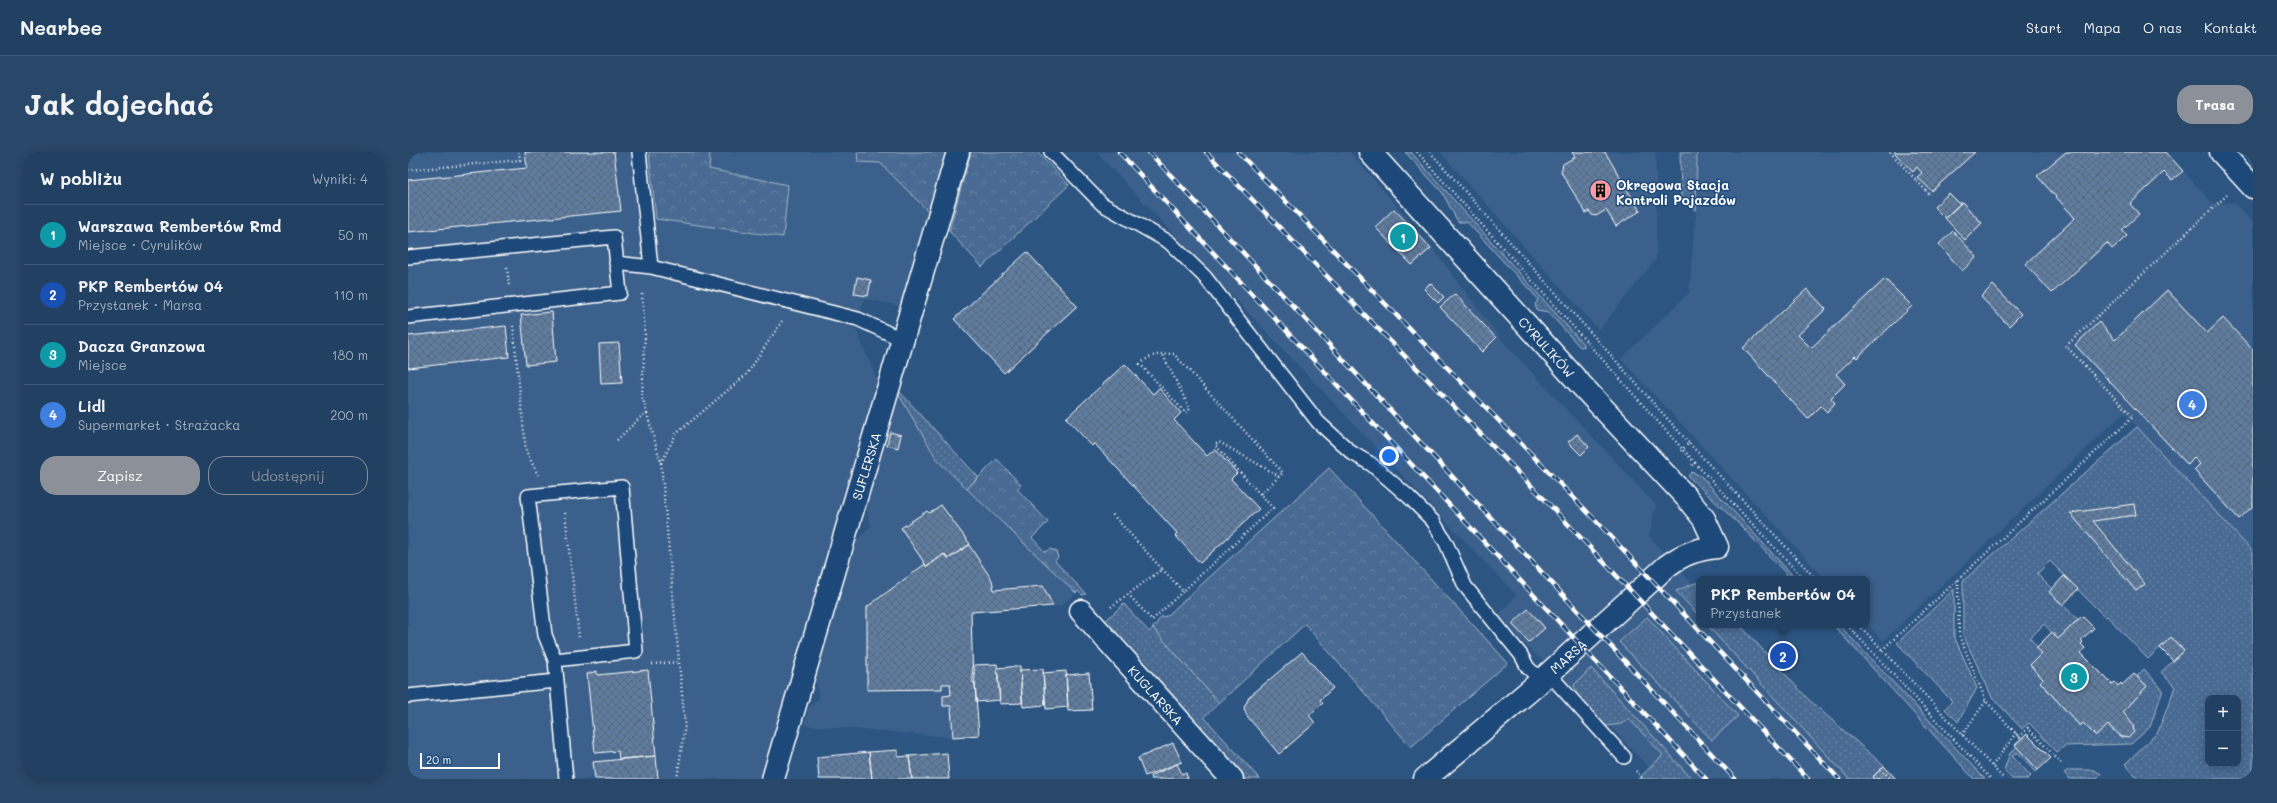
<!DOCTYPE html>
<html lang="pl">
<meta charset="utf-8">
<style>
:root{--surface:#214062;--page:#294768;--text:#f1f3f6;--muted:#a2afbe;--line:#3e5977;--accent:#8c9099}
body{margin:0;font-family:Mali,sans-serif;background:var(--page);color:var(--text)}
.controls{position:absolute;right:12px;bottom:12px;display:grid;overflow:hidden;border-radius:8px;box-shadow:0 2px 10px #0003}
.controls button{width:36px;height:36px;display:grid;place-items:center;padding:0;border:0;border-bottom:1px solid var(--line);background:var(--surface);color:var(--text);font:20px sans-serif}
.scale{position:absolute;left:12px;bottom:10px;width:80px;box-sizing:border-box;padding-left:4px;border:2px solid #fff;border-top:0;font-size:11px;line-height:14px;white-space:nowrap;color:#fff;-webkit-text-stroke:3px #1f4a7a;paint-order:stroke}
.you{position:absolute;left:981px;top:304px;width:14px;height:14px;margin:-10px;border:3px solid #fff;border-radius:50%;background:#1a73e8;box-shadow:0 0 0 6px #1a73e833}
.badge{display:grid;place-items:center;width:26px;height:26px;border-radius:50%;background:var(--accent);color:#fff;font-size:13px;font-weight:700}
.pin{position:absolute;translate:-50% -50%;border:2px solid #fff;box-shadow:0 1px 4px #0006}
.popup{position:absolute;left:1288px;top:424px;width:174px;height:52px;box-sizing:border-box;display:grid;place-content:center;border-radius:8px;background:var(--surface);filter:drop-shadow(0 1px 3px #0005);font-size:13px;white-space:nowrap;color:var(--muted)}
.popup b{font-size:15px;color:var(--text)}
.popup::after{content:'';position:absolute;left:50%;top:100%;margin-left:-8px;border:8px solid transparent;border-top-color:var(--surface)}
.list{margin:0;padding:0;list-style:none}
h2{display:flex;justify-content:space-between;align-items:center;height:52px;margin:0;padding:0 16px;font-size:17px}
h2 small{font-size:13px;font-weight:400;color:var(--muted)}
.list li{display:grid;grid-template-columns:26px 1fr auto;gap:12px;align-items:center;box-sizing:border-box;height:60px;padding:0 16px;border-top:1px solid var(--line)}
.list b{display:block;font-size:15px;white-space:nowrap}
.list p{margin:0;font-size:13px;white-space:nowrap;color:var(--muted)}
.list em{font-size:13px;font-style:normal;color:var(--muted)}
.actions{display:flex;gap:8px;padding:12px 16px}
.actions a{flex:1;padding:9px 0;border:1px solid var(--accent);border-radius:16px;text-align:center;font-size:14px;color:var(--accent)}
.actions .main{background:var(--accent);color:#fff}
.map{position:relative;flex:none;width:1845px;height:627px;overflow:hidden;border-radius:16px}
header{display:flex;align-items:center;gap:24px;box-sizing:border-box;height:56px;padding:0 20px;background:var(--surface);border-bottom:1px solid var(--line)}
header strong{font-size:19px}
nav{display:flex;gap:22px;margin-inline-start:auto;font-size:14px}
.intro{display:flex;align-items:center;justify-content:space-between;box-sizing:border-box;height:96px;padding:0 24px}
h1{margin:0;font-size:28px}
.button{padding:10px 18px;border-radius:16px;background:var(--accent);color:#fff;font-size:14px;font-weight:700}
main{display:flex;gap:24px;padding:0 24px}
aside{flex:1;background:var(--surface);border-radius:16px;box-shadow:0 2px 10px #0003}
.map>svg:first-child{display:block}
.built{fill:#3b618b}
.grass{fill:url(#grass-dots);stroke:#a4b5c8;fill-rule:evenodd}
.forest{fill:url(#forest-crowns);stroke:#a4b5c8}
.building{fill:url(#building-cross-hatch);stroke:#fff}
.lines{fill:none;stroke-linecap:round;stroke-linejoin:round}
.service-casing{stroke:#fff;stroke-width:16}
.minor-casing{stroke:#fff;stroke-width:25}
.tertiary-casing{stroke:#fff;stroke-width:25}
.secondary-casing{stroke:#fff;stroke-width:25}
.path{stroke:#fff;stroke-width:2.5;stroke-dasharray:1 3;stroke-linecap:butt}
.service{stroke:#1f4a7a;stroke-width:13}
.minor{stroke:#1f4a7a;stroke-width:22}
.tertiary{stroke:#1f4a7a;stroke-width:22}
.secondary{stroke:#1f4a7a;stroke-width:22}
.rail-casing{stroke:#fff;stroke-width:4.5}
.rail{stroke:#1f4a7a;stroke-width:3;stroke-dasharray:9;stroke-linecap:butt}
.labels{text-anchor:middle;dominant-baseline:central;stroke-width:3;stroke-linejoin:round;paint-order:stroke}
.poi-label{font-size:13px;font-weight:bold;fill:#fff;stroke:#1f4a7a;text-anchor:start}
.street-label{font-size:13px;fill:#fff;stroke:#1f4a7a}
</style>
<header>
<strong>Nearbee</strong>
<nav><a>Start</a><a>Mapa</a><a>O nas</a><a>Kontakt</a></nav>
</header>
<div class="intro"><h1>Jak dojechać</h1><a class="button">Trasa</a></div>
<main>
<aside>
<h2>W pobliżu<small>Wyniki: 4</small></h2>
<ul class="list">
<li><span class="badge" style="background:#0f9aa8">1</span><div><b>Warszawa Rembertów Rmd</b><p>Miejsce · Cyrulików</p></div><em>50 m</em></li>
<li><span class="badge" style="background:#1a4fb4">2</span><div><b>PKP Rembertów 04</b><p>Przystanek · Marsa</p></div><em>110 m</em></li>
<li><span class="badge" style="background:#0f9aa8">3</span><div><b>Dacza Granzowa</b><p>Miejsce</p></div><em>180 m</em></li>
<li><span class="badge" style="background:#3f7fe0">4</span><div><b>Lidl</b><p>Supermarket · Strażacka</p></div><em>200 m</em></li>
</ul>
<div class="actions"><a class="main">Zapisz</a><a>Udostępnij</a></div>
</aside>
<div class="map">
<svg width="1845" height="627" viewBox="0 0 1845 627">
<defs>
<pattern id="grass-dots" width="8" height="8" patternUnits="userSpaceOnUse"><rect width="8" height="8" fill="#486b92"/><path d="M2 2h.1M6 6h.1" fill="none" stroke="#6381a2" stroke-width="1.8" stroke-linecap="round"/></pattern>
<pattern id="forest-crowns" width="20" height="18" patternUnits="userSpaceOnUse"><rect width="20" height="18" fill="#486b92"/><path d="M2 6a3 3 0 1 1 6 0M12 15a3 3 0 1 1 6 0" fill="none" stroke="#6381a2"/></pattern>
<pattern id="building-cross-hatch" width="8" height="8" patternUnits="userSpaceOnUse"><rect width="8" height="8" fill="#5e7c9f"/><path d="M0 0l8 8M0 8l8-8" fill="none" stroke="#56667a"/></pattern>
</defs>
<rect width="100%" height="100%" fill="#2c5582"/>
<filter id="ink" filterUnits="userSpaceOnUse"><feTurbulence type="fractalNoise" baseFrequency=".025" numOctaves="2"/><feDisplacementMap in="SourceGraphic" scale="8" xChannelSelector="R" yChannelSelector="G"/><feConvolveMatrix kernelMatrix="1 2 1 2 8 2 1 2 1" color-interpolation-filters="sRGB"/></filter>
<g filter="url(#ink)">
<!-- built -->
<path class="built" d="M 0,0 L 539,0 L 494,154 L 456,147 L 448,177 L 470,230 L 352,627 L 0,627 Z
M 688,0 L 942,0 L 1024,95 L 1091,185 L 1248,353 L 1241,384 L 1291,439 L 1291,473 L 1323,473 L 1467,627 L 1251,627 L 1170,540 L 1120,496 L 1090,464 L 1108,443 Z
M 1032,0 L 1248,0 L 1248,107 L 1191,178 Z
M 1289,0 L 1758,0 L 1804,51 L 1826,51 L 1845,71 L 1845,400 L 1716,261 L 1475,489 L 1459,472 L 1459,427 L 1417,427 L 1213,207 L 1281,141 L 1288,59 Z
M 491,243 L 530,309 L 668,441 L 653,454 L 563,460 L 565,531 L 567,531 L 571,583 L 545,585 L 396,573 L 401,555 L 411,547 L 408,524 L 448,389 L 463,374 L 458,354 Z"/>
<!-- grass -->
<path class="grass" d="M 997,0 L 1003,0 L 1177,194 L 1172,195 L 1140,160 L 1129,158 L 1127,153 L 1130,147 L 1059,70 L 1050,70 L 1034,40 Z
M 1272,0 L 1289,0 L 1288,59 L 1273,46 Z
M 492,240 L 570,325 L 559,337 L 530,309 L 491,243 Z
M 1729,275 L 1845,400 L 1845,627 L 1731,627 L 1717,612 L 1750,580 L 1767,535 L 1753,520 L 1776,499 L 1763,485 L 1740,507 L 1699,464 L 1697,465 L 1642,409 L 1629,422 L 1644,437 L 1641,440 L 1670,467 L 1650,487 L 1636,472 L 1622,486 L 1634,501 L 1622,513 L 1635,527 L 1632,530 L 1671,573 L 1675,571 L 1688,584 L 1700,573 L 1705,579 L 1707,577 L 1720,586 L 1726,580 L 1725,573 L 1715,560 L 1739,534 L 1729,524 L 1736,517 L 1755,538 L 1742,575 L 1723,592 L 1657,594 L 1649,600 L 1621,571 L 1614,577 L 1584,545 L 1555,483 L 1555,429 ZM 1800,546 L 1830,546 L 1830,612 L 1800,612 Z
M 1284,320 L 1293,324 L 1388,427 L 1383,427 L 1334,375 L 1280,324 Z
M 1287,431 L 1291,431 L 1291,464 L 1268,439 Z
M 1546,437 L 1546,484 L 1569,536 L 1550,570 L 1537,557 L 1544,549 L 1489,491 Z
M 716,452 L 741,480 L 745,476 L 811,551 L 796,565 L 852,627 L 835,627 L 749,533 L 697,469 Z
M 1239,465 L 1330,564 L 1304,588 L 1211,490 Z
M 1299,473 L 1332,473 L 1400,547 L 1476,614 L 1465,624 L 1467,627 L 1441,627 Z
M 1425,473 L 1431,473 L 1577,627 L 1566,627 Z
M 1183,516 L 1284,627 L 1230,627 L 1255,603 L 1221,567 L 1213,572 L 1198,574 L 1170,546 L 1166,533 Z
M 1609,595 L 1630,618 L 1628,620 L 1609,600 L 1604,604 L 1623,624 L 1620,627 L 1604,627 L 1596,618 L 1602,601 Z
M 1661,618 L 1686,618 L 1693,622 L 1688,627 L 1662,627 L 1656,621 Z"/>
<!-- forest -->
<path class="forest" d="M 241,0 L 302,0 L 301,17 L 380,33 L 375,85 L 248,67 Z
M 449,0 L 539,0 L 521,60 L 472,11 L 450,10 Z
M 563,0 L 629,0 L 661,33 L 574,115 L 541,79 Z
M 589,307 L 613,333 L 609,337 L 640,370 L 624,386 L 637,400 L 642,397 L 648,399 L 650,405 L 647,409 L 678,442 L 674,443 L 670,439 L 668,441 L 559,337 Z
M 921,316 L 1100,511 L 1003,595 L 897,472 L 811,551 L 745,476 L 753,465 L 759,464 Z"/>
<!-- building -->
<path class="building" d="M 117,0 L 206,0 L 213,59 L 0,80 L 0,28 L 119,16 Z
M 1164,0 L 1197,0 L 1232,59 L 1208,74 L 1198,58 L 1188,64 L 1184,63 L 1181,59 L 1178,61 L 1153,20 L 1155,12 L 1167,5 Z
M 1486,0 L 1567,0 L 1524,39 L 1509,25 L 1514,21 L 1509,15 L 1505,20 Z
M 1658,0 L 1758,0 L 1775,19 L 1764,28 L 1756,20 L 1722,52 L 1731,62 L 1714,78 L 1719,84 L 1704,97 L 1699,91 L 1644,141 L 1617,112 L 1667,66 L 1629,24 Z
M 1541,41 L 1552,52 L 1537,66 L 1526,55 Z
M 1554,50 L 1574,71 L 1557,88 L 1537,66 Z
M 986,57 L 1023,96 L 1004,113 L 967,75 Z
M 1545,79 L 1569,105 L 1554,119 L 1531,92 Z
M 619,100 L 669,154 L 596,221 L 546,167 Z
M 449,125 L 463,128 L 460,144 L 446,142 Z
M 1477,127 L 1504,154 L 1449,206 L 1447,204 L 1428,222 L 1437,232 L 1423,246 L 1427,251 L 1419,260 L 1413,254 L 1400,267 L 1335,196 L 1399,137 L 1418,157 L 1390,183 L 1403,196 Z
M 1022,131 L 1036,145 L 1030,151 L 1016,137 Z
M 1585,133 L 1613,162 L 1601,174 L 1573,145 Z
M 1759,138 L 1799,181 L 1815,166 L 1845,198 L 1845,354 L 1831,367 L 1786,318 L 1792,312 L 1786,306 L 1780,313 L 1667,193 L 1691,170 L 1707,188 Z
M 1047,142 L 1088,186 L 1074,200 L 1032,155 Z
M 144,160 L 148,210 L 118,213 L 113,163 Z
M 98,174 L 101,205 L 0,216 L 0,184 Z
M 211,191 L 214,231 L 193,232 L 191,192 Z
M 717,212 L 745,242 L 751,236 L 773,261 L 766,268 L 799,304 L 807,297 L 829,321 L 823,327 L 851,357 L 792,411 L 767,383 L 769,381 L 686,291 L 684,294 L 658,266 Z
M 482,280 L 493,283 L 490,296 L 479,293 Z
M 1169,282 L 1181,295 L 1173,303 L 1160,290 Z
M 1726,352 L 1728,363 L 1685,369 L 1737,432 L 1728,439 L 1662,361 Z
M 533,353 L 562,392 L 540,407 L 536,402 L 519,415 L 493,376 L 519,359 L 521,361 Z
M 561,393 L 584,428 L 586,438 L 635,434 L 645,454 L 563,460 L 565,531 L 567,531 L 571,583 L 545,585 L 543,554 L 535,554 L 535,544 L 543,543 L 542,532 L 534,532 L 534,537 L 459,538 L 459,455 L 517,412 L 519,415 L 536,402 L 540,407 Z
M 1656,424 L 1670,437 L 1655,453 L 1641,440 Z
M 1120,457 L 1137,476 L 1121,490 L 1104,472 Z
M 1674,464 L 1686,476 L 1673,488 L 1675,490 L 1673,492 L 1677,496 L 1673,501 L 1704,532 L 1707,530 L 1710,534 L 1713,531 L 1714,533 L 1726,522 L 1739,534 L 1715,560 L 1725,573 L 1726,580 L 1720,586 L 1714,585 L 1700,573 L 1688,584 L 1675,571 L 1672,574 L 1632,530 L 1635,527 L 1622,513 L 1634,501 L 1628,496 L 1644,480 L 1650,487 Z
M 1763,485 L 1776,499 L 1765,509 L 1752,496 Z
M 894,500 L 925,536 L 912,548 L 915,551 L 901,563 L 907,571 L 871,602 L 839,564 L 836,556 L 841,545 Z
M 589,512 L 592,548 L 568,550 L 566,513 Z
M 612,514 L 614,551 L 592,552 L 589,516 Z
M 635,517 L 637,553 L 615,555 L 612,518 Z
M 240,518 L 248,604 L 211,607 L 210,599 L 187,601 L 179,522 L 189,519 L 189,523 Z
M 658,519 L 660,555 L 638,557 L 635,521 Z
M 681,521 L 684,558 L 660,559 L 658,523 Z
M 1619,582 L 1643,606 L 1630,618 L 1607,593 Z
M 765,591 L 774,610 L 737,624 L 730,606 Z
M 490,598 L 490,605 L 501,604 L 504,627 L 464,627 L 461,600 Z
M 461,600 L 464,627 L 411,627 L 409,605 Z
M 539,601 L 541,627 L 504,627 L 501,604 Z
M 248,604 L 250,627 L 187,627 L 185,610 Z
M 769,612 L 774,622 L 778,621 L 780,627 L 743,627 L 742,624 Z
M 1476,614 L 1488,627 L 1467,627 L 1465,625 Z"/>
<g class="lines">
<defs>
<path id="service" d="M 231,0 L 243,115
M 643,0 L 694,52 L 761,90 L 797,125 L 910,270 L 944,301 L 963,312 L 1001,345 L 1025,369 L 1038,391 L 1057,434 L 1113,503 L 1120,516 L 1134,528
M 0,105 L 206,85 L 212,141 L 0,165
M 208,111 L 243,115 L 450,167 L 495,188
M 147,508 L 228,499 L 214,335 L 120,344 L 137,483 L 147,508 L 158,627
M 1141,522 L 1216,605
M 0,544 L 148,529"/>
<path id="minor" d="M 673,459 L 824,627
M 365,627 L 550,0"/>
<path id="tertiary" d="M 1813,0 L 1845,35"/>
<path id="secondary" d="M 962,0 L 1175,235 L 1279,346 L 1296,367 L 1309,395 C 1289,397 1275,402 1259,414 L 1127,534 L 1017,627"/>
</defs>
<!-- service casing -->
<use href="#service" class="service-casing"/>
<!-- minor casing -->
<use href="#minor" class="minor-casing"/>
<!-- tertiary casing -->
<use href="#tertiary" class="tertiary-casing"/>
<!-- secondary casing -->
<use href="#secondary" class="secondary-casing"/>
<!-- path -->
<path class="path" d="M 1009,0 L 1287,311 L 1283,314
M 1022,0 L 1281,291
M 1482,0 L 1522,43
M 0,18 L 112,8 L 111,0
M 99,116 L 101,133
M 234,142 L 237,180 L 234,244 L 253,311 L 271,510
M 105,174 L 118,299 L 130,323
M 209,288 L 237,261
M 1273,299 L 1281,291 L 1408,427
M 253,311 L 268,282 L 339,222 L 374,169
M 1287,311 L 1396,427
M 852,342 L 807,293 L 811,290 L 871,324
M 157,361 L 171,485
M 754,417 L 775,439
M 1550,428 L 1551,483 L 1578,549 L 1613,587
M 720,442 L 744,468 L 865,356 L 852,342 L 875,321 L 766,202 C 753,201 741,203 732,212 L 775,258 L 778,261 L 782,257 L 754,201
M 703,455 L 754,417 L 704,362
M 1439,473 L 1583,627
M 1451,473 L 1596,627
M 1474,498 L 1725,265 L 1658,194 L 1819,43
M 244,512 L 271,510 L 277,573 L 269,627
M 1554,583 L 1578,549
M 1611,585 L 1620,576 L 1653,611
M 1584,614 L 1608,581
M 1228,619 L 1235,627
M 1470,627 L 1476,620 L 1483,627"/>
<!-- service -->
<use href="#service" class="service"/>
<!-- minor -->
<use href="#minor" class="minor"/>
<!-- tertiary -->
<use href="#tertiary" class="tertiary"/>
<!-- secondary -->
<use href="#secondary" class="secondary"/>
<defs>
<path id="rail" d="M 711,0 L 1298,627
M 741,0 L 1327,627
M 798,0 L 1140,351 L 1400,627
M 830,0 L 1193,374 L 1431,627"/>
</defs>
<!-- rail casing -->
<use href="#rail" class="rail-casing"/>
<!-- rail -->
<use href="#rail" class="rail"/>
</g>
</g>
<!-- icons -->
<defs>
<symbol id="building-disc" viewBox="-11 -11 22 22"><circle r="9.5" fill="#ff9aa2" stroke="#1f4a7a"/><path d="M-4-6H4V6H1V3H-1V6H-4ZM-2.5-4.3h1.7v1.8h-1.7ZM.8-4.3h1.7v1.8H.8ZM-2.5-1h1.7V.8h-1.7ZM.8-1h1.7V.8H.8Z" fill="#111"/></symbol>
</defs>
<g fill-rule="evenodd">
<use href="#building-disc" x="1180" y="26" width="25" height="25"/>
</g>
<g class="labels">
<!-- poi labels -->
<g class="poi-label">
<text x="1208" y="32">Okręgowa Stacja<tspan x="1208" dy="15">Kontroli Pojazdów</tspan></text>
</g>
<!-- street labels -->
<g class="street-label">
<text transform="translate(1139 195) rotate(48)">CYRULIKÓW</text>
<text transform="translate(458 314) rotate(-73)">SUFLERSKA</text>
<text transform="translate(1160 504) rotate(-42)">MARSA</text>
<text transform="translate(748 543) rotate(48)">KUGLARSKA</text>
</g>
</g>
</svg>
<div class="controls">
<button>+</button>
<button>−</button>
</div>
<div class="scale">20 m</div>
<div class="you"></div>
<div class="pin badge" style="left:995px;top:85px;background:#0f9aa8">1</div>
<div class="pin badge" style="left:1375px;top:504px;background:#1a4fb4">2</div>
<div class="popup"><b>PKP Rembertów 04</b>Przystanek</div>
<div class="pin badge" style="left:1666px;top:525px;background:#0f9aa8">3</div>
<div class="pin badge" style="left:1784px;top:252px;background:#3f7fe0">4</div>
</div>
</main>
